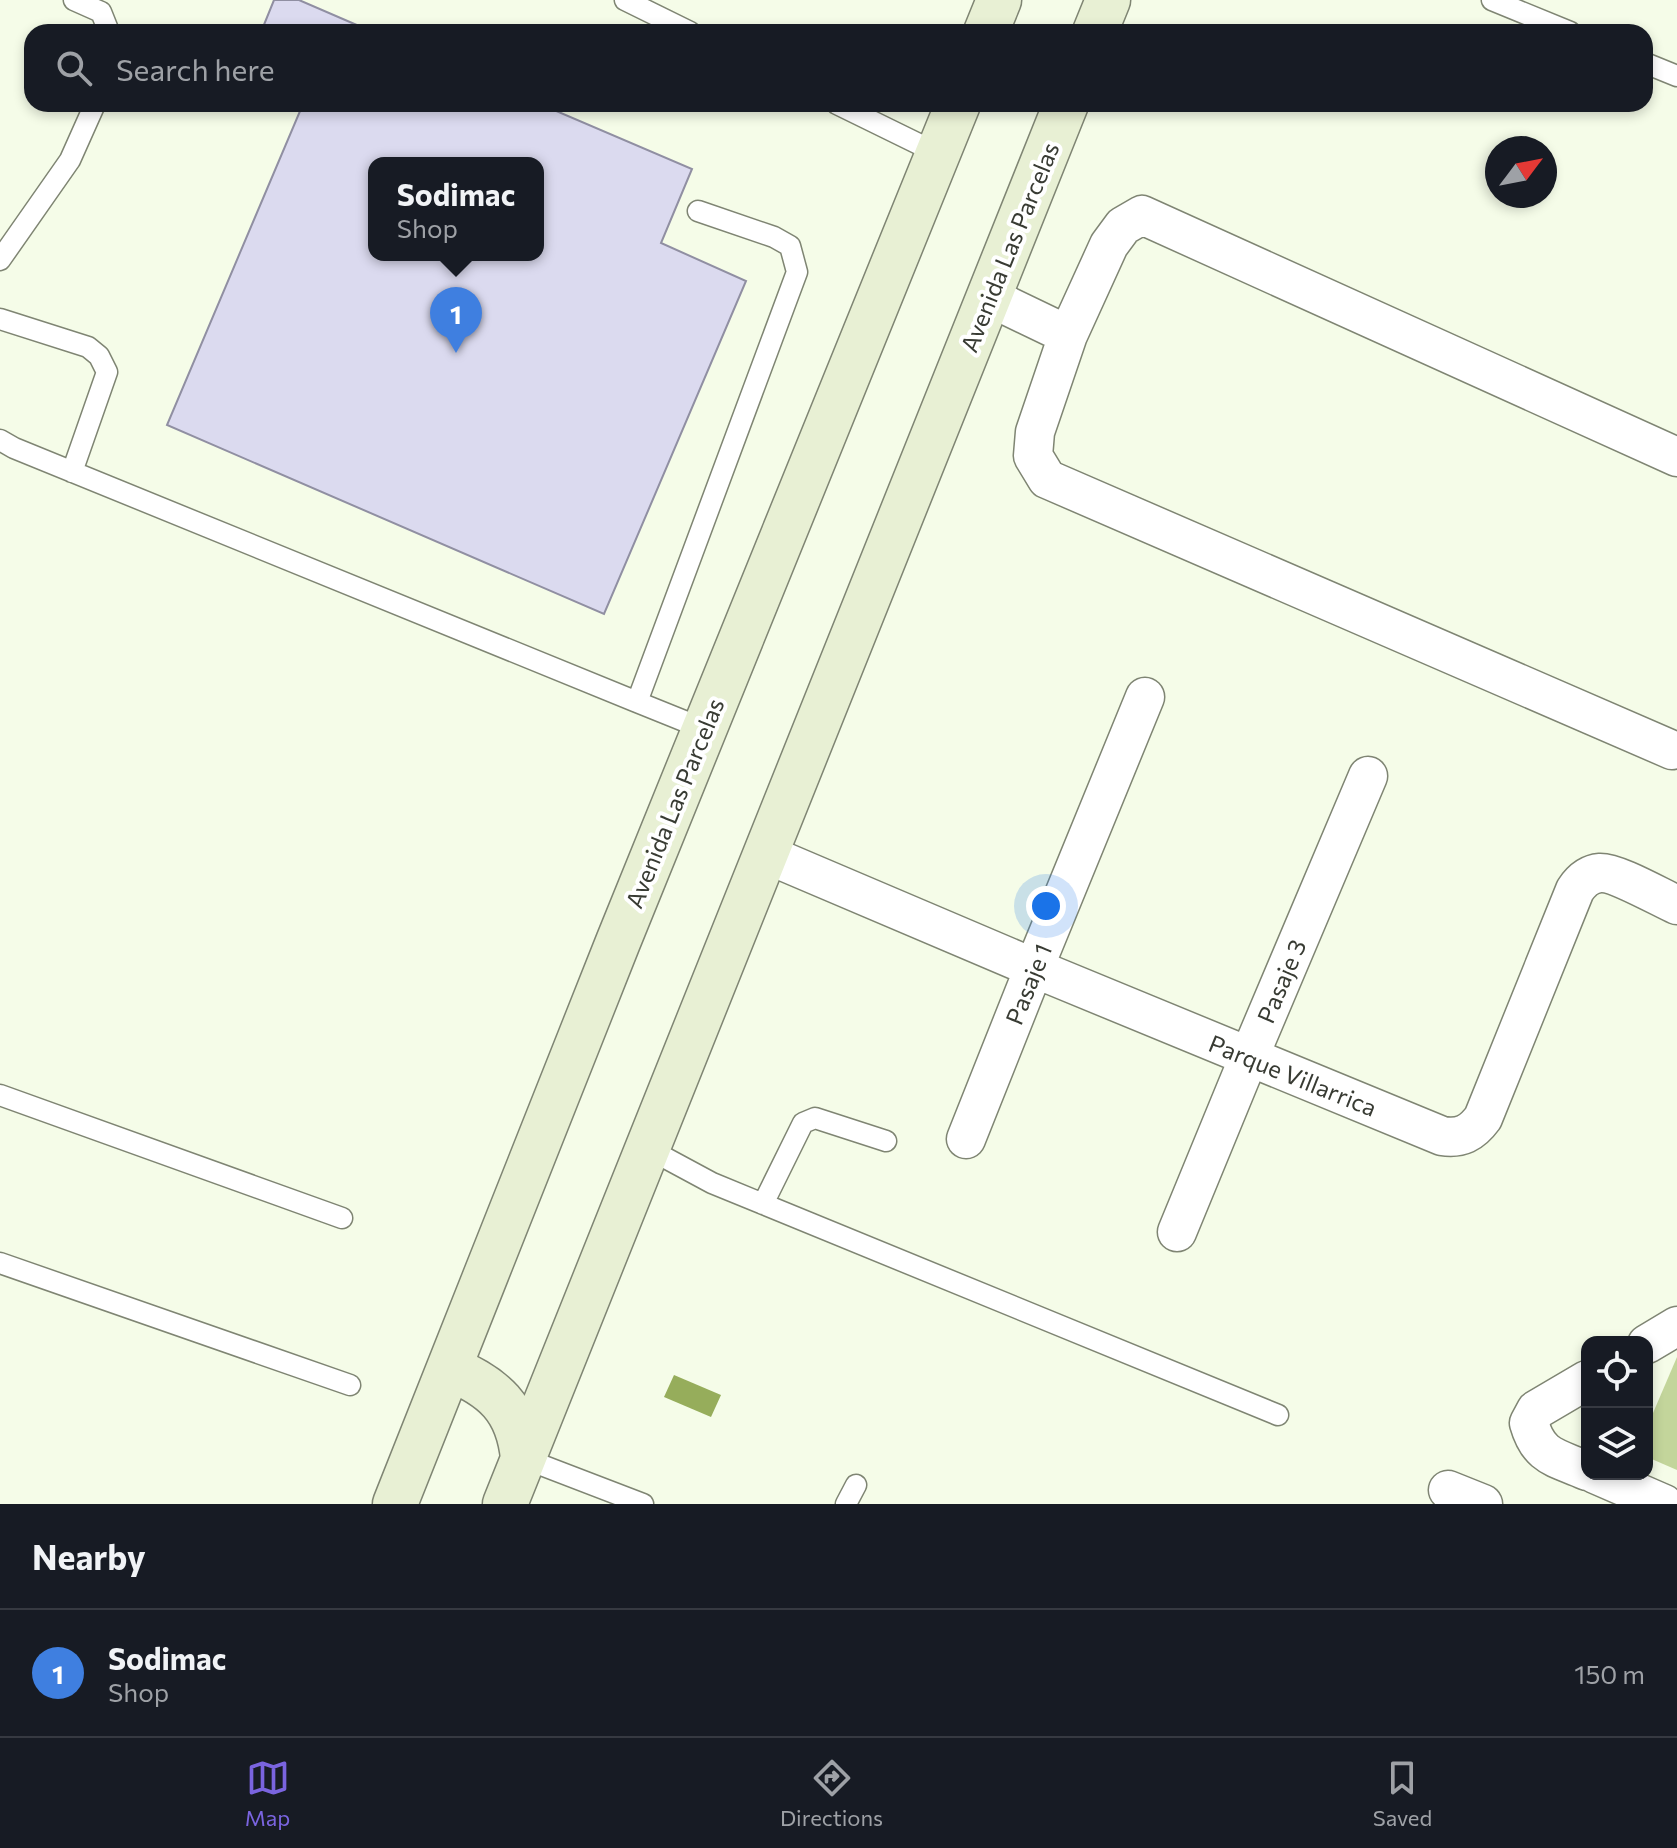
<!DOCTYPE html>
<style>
:root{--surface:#171b24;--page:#20242c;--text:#f1f3f6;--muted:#9ea1a6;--line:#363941;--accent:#7a64df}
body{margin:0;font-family:Commissioner,sans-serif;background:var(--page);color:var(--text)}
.controls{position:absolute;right:24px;bottom:24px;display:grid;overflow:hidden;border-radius:16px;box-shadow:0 4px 12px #0003}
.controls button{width:72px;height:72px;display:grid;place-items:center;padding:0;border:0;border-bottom:2px solid var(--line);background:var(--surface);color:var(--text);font:40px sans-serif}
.compass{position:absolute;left:1485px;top:136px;width:72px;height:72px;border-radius:50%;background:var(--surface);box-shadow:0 4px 12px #0003;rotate:58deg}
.you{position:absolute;left:1046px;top:906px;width:28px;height:28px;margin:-20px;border:6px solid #fff;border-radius:50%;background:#1a73e8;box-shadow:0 0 0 12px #1a73e833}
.badge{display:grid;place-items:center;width:52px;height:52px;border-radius:50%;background:var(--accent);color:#fff;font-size:26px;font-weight:700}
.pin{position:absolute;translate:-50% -66px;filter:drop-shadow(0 2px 4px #0008)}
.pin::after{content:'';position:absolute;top:42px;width:28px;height:24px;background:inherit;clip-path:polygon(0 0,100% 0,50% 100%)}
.popup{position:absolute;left:368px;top:157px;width:176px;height:104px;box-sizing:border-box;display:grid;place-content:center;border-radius:16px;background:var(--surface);filter:drop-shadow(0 2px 6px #0005);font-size:26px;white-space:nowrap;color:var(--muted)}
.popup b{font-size:30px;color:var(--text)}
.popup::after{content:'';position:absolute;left:50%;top:100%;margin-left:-16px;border:16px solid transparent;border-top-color:var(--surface)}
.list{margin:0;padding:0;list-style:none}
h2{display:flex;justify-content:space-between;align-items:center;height:104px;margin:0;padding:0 32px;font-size:34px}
h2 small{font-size:26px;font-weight:400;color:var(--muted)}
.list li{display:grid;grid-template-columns:52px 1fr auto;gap:24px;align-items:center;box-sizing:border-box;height:128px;padding:0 32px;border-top:2px solid var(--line)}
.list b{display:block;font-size:30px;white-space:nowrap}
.list p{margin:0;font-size:26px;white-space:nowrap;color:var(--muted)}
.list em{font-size:26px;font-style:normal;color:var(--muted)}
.icon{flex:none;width:44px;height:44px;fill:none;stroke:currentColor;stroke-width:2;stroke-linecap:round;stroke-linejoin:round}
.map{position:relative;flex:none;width:1677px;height:1504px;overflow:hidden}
.search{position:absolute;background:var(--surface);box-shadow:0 4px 12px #0003;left:24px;right:24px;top:24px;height:88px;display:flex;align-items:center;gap:20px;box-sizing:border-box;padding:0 28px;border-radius:24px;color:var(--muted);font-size:30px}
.sheet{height:232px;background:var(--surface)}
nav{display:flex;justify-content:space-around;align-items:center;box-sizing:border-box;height:112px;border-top:2px solid var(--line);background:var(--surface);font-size:22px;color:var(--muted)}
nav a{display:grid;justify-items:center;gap:4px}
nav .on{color:var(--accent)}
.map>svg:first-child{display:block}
.green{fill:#c3d59b}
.water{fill:#96ad5b}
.building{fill:#dbdaef;stroke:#908fa2;stroke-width:2;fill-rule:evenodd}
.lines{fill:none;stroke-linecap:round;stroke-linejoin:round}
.lane-casing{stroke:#7f8573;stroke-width:23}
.street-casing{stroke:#7f8573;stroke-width:41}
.secondary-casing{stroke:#7f8573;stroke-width:47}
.lane{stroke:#fff;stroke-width:20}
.street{stroke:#fff;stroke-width:38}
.secondary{stroke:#e8f0d4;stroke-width:44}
.labels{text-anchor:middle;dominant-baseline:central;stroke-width:8;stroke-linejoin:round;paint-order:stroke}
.street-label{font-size:24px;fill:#383b33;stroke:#fff}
</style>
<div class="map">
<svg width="1677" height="1504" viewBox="0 0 1677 1504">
<rect width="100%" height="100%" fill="#f5fce8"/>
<!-- green -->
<path class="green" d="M 1677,1357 L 1677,1470 L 1647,1457 L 1647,1427 Z"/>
<!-- water -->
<path class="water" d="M 674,1375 L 721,1395 L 711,1417 L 664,1397 Z"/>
<!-- building -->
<path class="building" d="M 274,0 L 299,0 L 373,32 L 261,32 Z
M 303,104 L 540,104 L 692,169 L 661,243 L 746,281 L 604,614 L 167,425 ZM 374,163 L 538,163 L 538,255 L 374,255 Z"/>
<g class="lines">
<defs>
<path id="lane" d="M 74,0 L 101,12 L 109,32
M 625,0 L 690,32
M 1492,0 L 1570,32
M 1645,63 L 1677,76
M 837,104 L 937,153
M 0,260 L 70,160 L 95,104
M 0,319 L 88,347 L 99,356 L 107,372 L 72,472
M 0,440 L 14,448 L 637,702 L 797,272 L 790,246 L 774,237 L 698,211
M 637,702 L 704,729
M 0,1095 L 342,1218
M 647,1148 L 712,1183 L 1278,1415
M 763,1204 L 803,1123 L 815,1118 L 886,1141
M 0,1263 L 350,1385
M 523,1458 L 643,1504
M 846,1504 L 856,1485"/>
<path id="street" d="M 989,297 L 1068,335 L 1109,245 L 1123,226 L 1142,215 L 1677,457
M 1068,335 L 1035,432 L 1033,456 L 1047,479 L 1672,750
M 766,854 L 1034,968 L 1442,1136 C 1461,1139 1472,1133 1483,1118 L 1575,890 C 1581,881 1588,874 1600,873 C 1616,872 1661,898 1677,905
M 966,1139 L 1034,968 L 1145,697
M 1177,1232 L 1249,1057 L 1368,776
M 1647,1344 L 1677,1326
M 1587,1380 L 1536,1410 L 1529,1423 C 1539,1458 1556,1457 1587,1471
M 1595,1474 L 1664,1504
M 1448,1490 L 1483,1504"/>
<path id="secondary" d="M 986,32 L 999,0
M 1095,32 L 1108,0
M 449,1368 C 494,1387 518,1408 523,1458
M 395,1504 L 618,942 L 958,104
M 505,1504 L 1066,104"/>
</defs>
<!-- lane casing -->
<use href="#lane" class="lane-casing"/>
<!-- street casing -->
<use href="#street" class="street-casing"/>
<!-- secondary casing -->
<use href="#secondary" class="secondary-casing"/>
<!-- lane -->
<use href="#lane" class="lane"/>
<!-- street -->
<use href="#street" class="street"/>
<!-- secondary -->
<use href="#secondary" class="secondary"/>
</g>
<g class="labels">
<!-- street labels -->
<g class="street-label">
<text transform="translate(1009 247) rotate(-68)">Avenida Las Parcelas</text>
<text transform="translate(674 803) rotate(-68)">Avenida Las Parcelas</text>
<text transform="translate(1281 981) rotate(-67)">Pasaje 3</text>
<text transform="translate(1028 984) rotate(-68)">Pasaje 1</text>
<text transform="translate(1293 1075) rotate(22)">Parque Villarrica</text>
</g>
</g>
</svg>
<div class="controls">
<button><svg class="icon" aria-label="locate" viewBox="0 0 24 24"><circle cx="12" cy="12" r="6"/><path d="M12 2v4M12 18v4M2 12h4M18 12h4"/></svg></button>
<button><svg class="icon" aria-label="layers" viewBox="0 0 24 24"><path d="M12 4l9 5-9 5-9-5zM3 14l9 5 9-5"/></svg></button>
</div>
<svg class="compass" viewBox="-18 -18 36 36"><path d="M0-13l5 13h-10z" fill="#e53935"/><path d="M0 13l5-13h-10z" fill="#9ea1a6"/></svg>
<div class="you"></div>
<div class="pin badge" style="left:456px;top:353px;background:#3f7fe0">1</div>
<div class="popup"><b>Sodimac</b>Shop</div>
<div class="search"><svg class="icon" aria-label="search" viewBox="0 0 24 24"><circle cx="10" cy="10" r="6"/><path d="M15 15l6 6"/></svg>Search here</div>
</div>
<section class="sheet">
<h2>Nearby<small></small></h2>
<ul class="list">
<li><span class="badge" style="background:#3f7fe0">1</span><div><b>Sodimac</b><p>Shop</p></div><em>150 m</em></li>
</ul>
</section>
<nav>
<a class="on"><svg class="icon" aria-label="map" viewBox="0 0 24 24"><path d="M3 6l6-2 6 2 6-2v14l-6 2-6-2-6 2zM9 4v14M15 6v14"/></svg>Map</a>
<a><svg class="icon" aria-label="directions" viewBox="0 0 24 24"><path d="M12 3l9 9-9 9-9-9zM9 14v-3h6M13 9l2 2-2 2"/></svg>Directions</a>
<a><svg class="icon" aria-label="saved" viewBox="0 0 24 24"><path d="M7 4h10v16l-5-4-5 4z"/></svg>Saved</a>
</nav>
